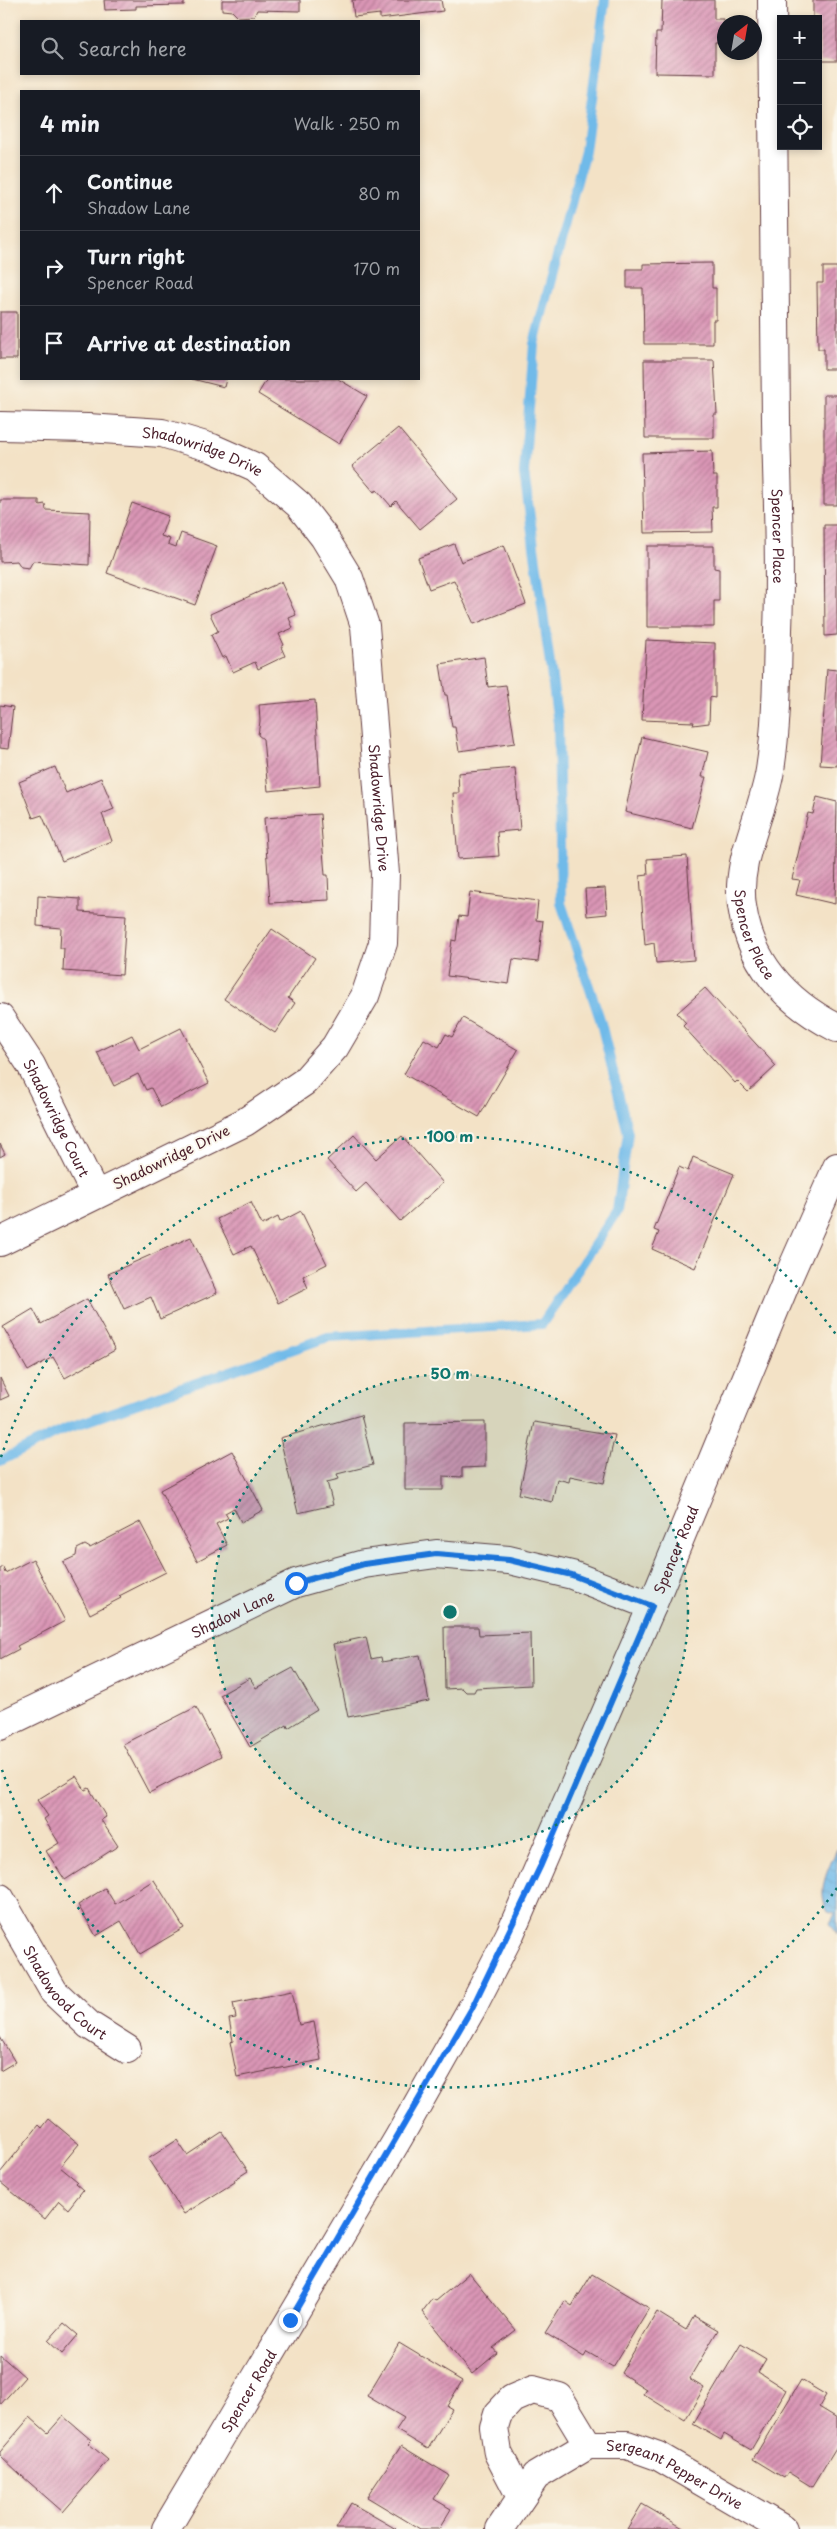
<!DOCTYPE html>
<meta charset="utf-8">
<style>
:root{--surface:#171b24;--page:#242831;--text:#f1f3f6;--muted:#9ea1a6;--line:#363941}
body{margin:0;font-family:"Playpen Sans",sans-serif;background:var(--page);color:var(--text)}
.controls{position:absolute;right:15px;top:15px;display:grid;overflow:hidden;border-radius:0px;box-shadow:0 2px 8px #0003}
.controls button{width:45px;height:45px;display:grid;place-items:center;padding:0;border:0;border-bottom:1px solid var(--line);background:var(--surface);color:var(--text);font:25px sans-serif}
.compass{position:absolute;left:717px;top:15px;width:45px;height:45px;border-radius:50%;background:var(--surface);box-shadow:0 2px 8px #0003;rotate:31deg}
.stop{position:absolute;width:15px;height:15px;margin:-11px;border:4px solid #1a73e8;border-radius:50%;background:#fff}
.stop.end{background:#1a73e8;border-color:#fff;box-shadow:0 1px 5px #0008}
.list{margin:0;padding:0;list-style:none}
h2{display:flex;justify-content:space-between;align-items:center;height:65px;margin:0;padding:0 20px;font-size:21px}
h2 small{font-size:16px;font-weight:400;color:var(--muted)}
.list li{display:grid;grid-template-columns:32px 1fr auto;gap:15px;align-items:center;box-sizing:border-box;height:75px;padding:0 20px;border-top:1px solid var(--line)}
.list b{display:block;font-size:19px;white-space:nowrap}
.list p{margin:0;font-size:16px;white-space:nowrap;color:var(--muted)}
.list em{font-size:16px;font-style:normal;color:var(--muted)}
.icon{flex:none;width:28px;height:28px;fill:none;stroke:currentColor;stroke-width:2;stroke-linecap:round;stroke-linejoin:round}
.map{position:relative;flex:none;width:837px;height:2529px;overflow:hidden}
.search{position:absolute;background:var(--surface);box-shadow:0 2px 8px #0003;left:20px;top:20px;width:400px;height:55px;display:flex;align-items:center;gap:12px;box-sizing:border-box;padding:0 18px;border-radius:0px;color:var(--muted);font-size:19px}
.panel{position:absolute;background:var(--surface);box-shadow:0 2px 8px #0003;left:20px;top:90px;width:400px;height:290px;border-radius:0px}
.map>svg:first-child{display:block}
.water{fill:url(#water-waves);stroke:#5d6c8a}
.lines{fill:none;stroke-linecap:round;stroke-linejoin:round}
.stream{stroke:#70bae9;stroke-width:10}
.building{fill:url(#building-hatch)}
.minor-casing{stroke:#633c42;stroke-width:30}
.major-casing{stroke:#633c42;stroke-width:30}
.minor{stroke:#fff;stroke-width:28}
.major{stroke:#fff;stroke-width:28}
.route{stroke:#1a73e8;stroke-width:6}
.ring{fill:none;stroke:#0f766e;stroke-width:2.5;stroke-dasharray:2.5 5}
.labels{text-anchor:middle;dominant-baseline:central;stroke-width:4;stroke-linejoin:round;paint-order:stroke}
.street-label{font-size:14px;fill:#4a1f2b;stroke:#fbf7ec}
.centre{fill:#0f766e;stroke:#fbf7ec;stroke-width:2.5}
.ring-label{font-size:15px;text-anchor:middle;font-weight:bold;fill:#0f766e;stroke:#fbf7ec;stroke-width:4;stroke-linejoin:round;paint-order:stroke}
</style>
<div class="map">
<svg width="837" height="2529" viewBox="0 0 837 2529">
<defs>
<pattern id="water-waves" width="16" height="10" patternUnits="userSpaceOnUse" patternTransform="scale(1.25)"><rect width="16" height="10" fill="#70bae9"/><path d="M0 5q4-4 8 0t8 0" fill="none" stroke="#629fc8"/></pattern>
<pattern id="building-hatch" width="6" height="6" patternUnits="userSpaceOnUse" patternTransform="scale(1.25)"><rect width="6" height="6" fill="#da96b6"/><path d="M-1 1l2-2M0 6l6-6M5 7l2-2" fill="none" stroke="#b37a94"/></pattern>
</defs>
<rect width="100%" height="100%" fill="#fbf7ec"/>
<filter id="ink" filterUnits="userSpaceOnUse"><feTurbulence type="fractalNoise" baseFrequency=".02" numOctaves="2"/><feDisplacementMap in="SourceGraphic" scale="10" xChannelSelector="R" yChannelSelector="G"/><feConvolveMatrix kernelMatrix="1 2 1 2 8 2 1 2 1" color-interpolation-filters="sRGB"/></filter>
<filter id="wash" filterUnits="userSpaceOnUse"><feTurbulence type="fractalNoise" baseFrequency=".0096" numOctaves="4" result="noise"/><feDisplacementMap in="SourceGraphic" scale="20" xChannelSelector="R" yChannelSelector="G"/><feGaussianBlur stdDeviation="1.12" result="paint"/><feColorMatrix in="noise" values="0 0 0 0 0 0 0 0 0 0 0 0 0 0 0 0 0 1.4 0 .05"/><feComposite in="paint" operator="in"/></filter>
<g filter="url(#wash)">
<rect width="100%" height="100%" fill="#f3e2c6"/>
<!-- water -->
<path class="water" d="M 837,1849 L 837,1934 L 830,1923 L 835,1914 L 828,1912 C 816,1890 828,1870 837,1849 Z"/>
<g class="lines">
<!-- stream -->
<path class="stream" d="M 0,1461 L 67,1428 L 328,1337 L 542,1324 L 617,1211 L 628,1133 L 600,1019 L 561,903 L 558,723 L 524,473 L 534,344 L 585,151 L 605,0"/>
</g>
<g id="blocks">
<!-- building -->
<path class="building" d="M 104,0 L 184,0 L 184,5 L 136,6 L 136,9 L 105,10 Z
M 222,0 L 300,0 L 300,11 L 257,10 L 254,16 L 238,17 L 232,11 L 222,10 Z
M 352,0 L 441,0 L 443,11 L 380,19 L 380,14 L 354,17 Z
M 662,0 L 714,0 L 714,19 L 723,19 L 723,43 L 715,43 L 715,74 L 655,73 L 656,33 L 661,33 Z
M 813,0 L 837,0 L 837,61 L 820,61 L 818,19 L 813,19 Z
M 712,263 L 712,288 L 716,288 L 716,320 L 713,320 L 713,344 L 644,344 L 643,288 L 627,288 L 627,269 L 643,269 L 643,264 Z
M 823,267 L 837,267 L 837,369 L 824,369 L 824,349 L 818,349 L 817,283 L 823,283 Z
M 0,312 L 17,312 L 17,359 L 0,359 Z
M 644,360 L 714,360 L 717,414 L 714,414 L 714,438 L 645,438 Z
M 192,379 L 226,379 L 224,387 Z
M 267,379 L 338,379 L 367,396 L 339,444 L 258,394 Z
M 824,395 L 837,395 L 837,505 L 824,505 Z
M 398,428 L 457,499 L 420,529 L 396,501 L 391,506 L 377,490 L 374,492 L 352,466 Z
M 712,451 L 713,476 L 717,476 L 717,507 L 712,507 L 713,532 L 644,533 L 642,453 Z
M 0,500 L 39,500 L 39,505 L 45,504 L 46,510 L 90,512 L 89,565 L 33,561 L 29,568 L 21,567 L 17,561 L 0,562 Z
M 132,503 L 168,516 L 161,536 L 170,539 L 168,544 L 176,547 L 181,533 L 217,546 L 195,605 L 107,573 Z
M 824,525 L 837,525 L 837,635 L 825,636 Z
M 454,544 L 461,562 L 504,545 L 526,604 L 474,624 L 454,580 L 429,589 L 418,558 Z
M 647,546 L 714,546 L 714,568 L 719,569 L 719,601 L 714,601 L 714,627 L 647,627 Z
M 281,582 L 296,615 L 289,618 L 293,628 L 279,634 L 284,645 L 281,647 L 285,656 L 258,669 L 255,662 L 233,672 L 226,656 L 222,658 L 211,635 L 218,631 L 210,614 Z
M 646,640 L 715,643 L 715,698 L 710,697 L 709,723 L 693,725 L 694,722 L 642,720 Z
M 484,657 L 488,687 L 506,685 L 515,743 L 459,751 L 455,727 L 452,727 L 447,695 L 445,695 L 440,664 Z
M 827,669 L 837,670 L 837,766 L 820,765 Z
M 315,700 L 320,786 L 268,791 L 263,739 L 258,735 L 260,721 L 259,705 Z
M 0,705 L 13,707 L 8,749 L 0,748 Z
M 642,737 L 708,752 L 702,777 L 706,777 L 692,828 L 625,812 Z
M 55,767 L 66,793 L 101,778 L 114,809 L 102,814 L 112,841 L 62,861 L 42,815 L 33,818 L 19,782 Z
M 515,768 L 520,830 L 497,832 L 499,856 L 458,859 L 453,793 L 459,793 L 458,773 Z
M 817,797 L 837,802 L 835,904 L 796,895 L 800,880 L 792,879 L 808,813 L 813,814 Z
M 320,814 L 325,875 L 328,875 L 329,900 L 270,903 L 264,818 Z
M 687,856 L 694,960 L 656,963 L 654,943 L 645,945 L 640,876 L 648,875 L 647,859 Z
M 605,888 L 607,914 L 587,916 L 585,889 Z
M 470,892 L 538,901 L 536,920 L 543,921 L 538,962 L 513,959 L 509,984 L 447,976 L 452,940 L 456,941 L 459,916 L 467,917 Z
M 38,896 L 80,899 L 80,912 L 126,915 L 122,975 L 63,971 L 64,948 L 60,948 L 61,928 L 37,926 Z
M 272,929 L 315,958 L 288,998 L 295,1003 L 275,1033 L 224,999 Z
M 705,988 L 776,1066 L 748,1092 L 737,1081 L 735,1083 L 683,1026 L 686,1023 L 677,1013 Z
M 463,1018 L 518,1050 L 479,1117 L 404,1074 L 424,1039 L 439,1047 L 446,1034 L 452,1037 Z
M 181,1028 L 209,1083 L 161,1107 L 151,1088 L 146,1090 L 138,1074 L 114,1086 L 97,1052 L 132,1035 L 139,1049 Z
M 354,1135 L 376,1159 L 402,1136 L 443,1183 L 400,1221 L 366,1183 L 356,1192 L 327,1160 Z
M 0,1144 L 5,1154 L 0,1157 Z
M 693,1157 L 734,1174 L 695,1268 L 652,1249 L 659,1232 L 654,1230 L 679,1167 L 688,1171 Z
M 251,1202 L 262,1225 L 278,1217 L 280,1222 L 301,1211 L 327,1264 L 303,1276 L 308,1288 L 278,1303 L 251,1246 L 234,1254 L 217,1219 Z
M 191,1237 L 217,1293 L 160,1319 L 151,1297 L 124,1309 L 108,1274 Z
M 87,1299 L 115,1350 L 65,1378 L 53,1357 L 28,1371 L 3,1327 L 33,1309 L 41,1324 Z
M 0,1378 L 9,1396 L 0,1400 Z
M 361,1415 L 373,1465 L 337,1474 L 339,1479 L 327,1482 L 333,1505 L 298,1513 L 280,1438 Z
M 485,1422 L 485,1467 L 462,1468 L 462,1477 L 443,1476 L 443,1490 L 405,1490 L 405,1423 Z
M 534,1422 L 615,1435 L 604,1483 L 570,1476 L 569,1482 L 557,1479 L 552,1502 L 519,1494 Z
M 232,1451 L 263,1510 L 241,1522 L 234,1508 L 225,1513 L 228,1518 L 216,1524 L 227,1545 L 197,1561 L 160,1490 Z
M 140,1522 L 166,1572 L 119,1596 L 121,1598 L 90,1614 L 63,1562 L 76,1556 L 77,1549 L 85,1545 L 90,1548 Z
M 33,1559 L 65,1621 L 17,1646 L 19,1649 L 0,1659 L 0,1569 L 3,1567 L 5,1573 Z
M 444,1627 L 478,1627 L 479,1635 L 530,1633 L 531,1685 L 476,1688 L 474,1692 L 466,1692 L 462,1688 L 445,1689 Z
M 366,1637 L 371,1659 L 381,1657 L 382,1662 L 420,1655 L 429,1701 L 348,1717 L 333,1644 Z
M 293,1668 L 317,1710 L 288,1728 L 287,1725 L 250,1747 L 220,1695 L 250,1678 L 256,1688 Z
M 196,1707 L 221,1756 L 149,1793 L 123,1744 Z
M 76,1776 L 85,1790 L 89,1788 L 106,1817 L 101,1820 L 118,1846 L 65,1880 L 46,1851 L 59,1843 L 44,1819 L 48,1816 L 37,1800 Z
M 154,1880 L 184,1928 L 140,1954 L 121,1921 L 96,1936 L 78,1905 L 105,1888 L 115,1904 Z
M 292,1991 L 299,2025 L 314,2022 L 321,2060 L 237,2077 L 230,2042 L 233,2041 L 229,2019 L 236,2018 L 233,2003 Z
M 0,2037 L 15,2062 L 0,2071 Z
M 49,2119 L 79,2144 L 60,2167 L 77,2181 L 75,2183 L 83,2190 L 68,2209 L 59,2201 L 45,2219 L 0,2182 L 0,2173 L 39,2125 L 42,2128 Z
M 222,2132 L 248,2171 L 234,2180 L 235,2182 L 184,2214 L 148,2159 L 177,2140 L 187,2155 Z
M 469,2273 L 516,2330 L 493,2348 L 497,2353 L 472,2374 L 422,2312 L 432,2299 L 436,2301 Z
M 592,2274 L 649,2308 L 613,2367 L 587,2352 L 584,2357 L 545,2333 L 565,2301 L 572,2306 Z
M 657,2312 L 686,2330 L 694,2316 L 718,2330 L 689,2379 L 704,2388 L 685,2420 L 643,2394 L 646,2389 L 621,2373 Z
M 64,2323 L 78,2335 L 62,2354 L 48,2341 Z
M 399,2343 L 462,2381 L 447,2406 L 452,2409 L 428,2449 L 396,2430 L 404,2418 L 367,2396 Z
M 741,2344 L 766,2359 L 758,2372 L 786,2390 L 751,2450 L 724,2434 L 721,2440 L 693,2424 Z
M 0,2355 L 25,2377 L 0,2405 Z
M 801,2380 L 826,2395 L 819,2407 L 837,2418 L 837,2446 L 812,2487 L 788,2472 L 784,2478 L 753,2459 Z
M 63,2416 L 91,2440 L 88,2443 L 108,2460 L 63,2512 L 22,2476 L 0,2455 L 0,2452 L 30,2417 L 48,2433 Z
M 401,2446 L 449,2475 L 434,2499 L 451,2509 L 439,2529 L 420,2529 L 367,2497 Z
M 351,2503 L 396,2529 L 336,2529 Z
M 642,2504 L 683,2528 L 682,2529 L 627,2529 Z"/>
</g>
</g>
<g filter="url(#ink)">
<use href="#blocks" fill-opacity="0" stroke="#633c42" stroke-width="1"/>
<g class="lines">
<defs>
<g id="minor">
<path id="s1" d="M 772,0 C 774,140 775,280 776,420 C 777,490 781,560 778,630 C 777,675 777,726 770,770 C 763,815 735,860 742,906 C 750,964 786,1002 837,1028"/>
<path id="s2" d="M 0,426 L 88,428 L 162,433 L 212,448 L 255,467 L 299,505 L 324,537 L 349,578 L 365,626 L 385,874 L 383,943 L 365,996 L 335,1047 L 304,1082 L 245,1122 L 0,1242"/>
<path id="s3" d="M 0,1018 L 31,1065 L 95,1194"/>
<path id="s4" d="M 0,1726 L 296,1583 L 364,1564 L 436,1554 L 509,1560 L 572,1575 L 652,1606"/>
<path id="s5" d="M 0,1898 L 54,1992 L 89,2025 L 127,2049"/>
<path d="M 521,2497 L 498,2453 L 494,2427 L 498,2414 L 512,2399 L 533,2390 L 559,2397 L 588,2445"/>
<path id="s6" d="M 500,2529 L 536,2476 L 588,2445 L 627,2445 L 658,2456 L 783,2529"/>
</g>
<g id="major">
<path id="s7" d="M 166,2529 L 399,2137 L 472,2008 L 510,1934 L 652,1606 L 787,1280 L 837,1167"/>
</g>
</defs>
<!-- minor casing -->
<use href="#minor" class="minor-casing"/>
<!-- major casing -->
<use href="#major" class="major-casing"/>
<!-- minor -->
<use href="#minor" class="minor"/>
<!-- major -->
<use href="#major" class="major"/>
</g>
</g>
<g class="lines" filter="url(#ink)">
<!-- route -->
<path class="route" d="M 290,2320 L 472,2008 L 540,1867 L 652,1606 L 572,1575 L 509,1560 L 436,1554 L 364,1564 L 296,1583"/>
</g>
<!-- distance rings -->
<circle cx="450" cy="1612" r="238" fill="#0f766e" fill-opacity=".12"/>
<g class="ring">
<circle cx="450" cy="1612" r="238"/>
<path d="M837 1888A475 475 0 0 1 1 1767M1 1457A475 475 0 0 1 837 1336"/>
</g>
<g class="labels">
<!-- street labels -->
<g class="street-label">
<text stroke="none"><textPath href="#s2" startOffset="206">Shadowridge Drive</textPath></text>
<text stroke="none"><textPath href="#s1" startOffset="536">Spencer Place</textPath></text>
<text stroke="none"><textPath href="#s2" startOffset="641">Shadowridge Drive</textPath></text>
<text stroke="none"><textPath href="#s1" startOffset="941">Spencer Place</textPath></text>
<text stroke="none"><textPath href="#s3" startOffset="115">Shadowridge Court</textPath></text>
<text transform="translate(171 1157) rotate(-26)">Shadowridge Drive</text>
<text stroke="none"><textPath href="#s7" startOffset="1106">Spencer Road</textPath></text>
<text stroke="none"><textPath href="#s4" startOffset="258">Shadow Lane</textPath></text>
<text stroke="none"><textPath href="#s5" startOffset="116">Shadowood Court</textPath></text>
<text stroke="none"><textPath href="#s7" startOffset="161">Spencer Road</textPath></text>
<text stroke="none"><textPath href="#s6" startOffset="218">Sergeant Pepper Drive</textPath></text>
</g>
</g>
<circle cx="450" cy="1612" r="8" class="centre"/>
<g class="ring-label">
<text x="450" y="1142">100 m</text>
<text x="450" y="1379">50 m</text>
</g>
</svg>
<div class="controls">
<button>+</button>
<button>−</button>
<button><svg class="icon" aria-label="locate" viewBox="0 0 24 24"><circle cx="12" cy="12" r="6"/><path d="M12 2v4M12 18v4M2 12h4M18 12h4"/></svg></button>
</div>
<svg class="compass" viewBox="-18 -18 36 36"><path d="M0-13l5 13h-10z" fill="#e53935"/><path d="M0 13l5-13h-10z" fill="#9ea1a6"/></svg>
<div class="stop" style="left:296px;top:1583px"></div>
<div class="stop end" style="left:290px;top:2320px"></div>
<div class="search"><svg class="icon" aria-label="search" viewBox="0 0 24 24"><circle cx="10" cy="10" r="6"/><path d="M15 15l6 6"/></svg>Search here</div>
<section class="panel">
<h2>4 min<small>Walk · 250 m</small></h2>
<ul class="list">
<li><svg class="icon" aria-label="ahead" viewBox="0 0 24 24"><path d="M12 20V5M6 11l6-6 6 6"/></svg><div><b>Continue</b><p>Shadow Lane</p></div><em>80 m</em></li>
<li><svg class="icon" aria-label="right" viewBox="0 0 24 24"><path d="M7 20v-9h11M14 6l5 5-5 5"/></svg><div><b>Turn right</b><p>Spencer Road</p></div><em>170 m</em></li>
<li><svg class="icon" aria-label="arrive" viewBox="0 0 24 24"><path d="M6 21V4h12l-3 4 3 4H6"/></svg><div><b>Arrive at destination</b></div></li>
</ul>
</section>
</div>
